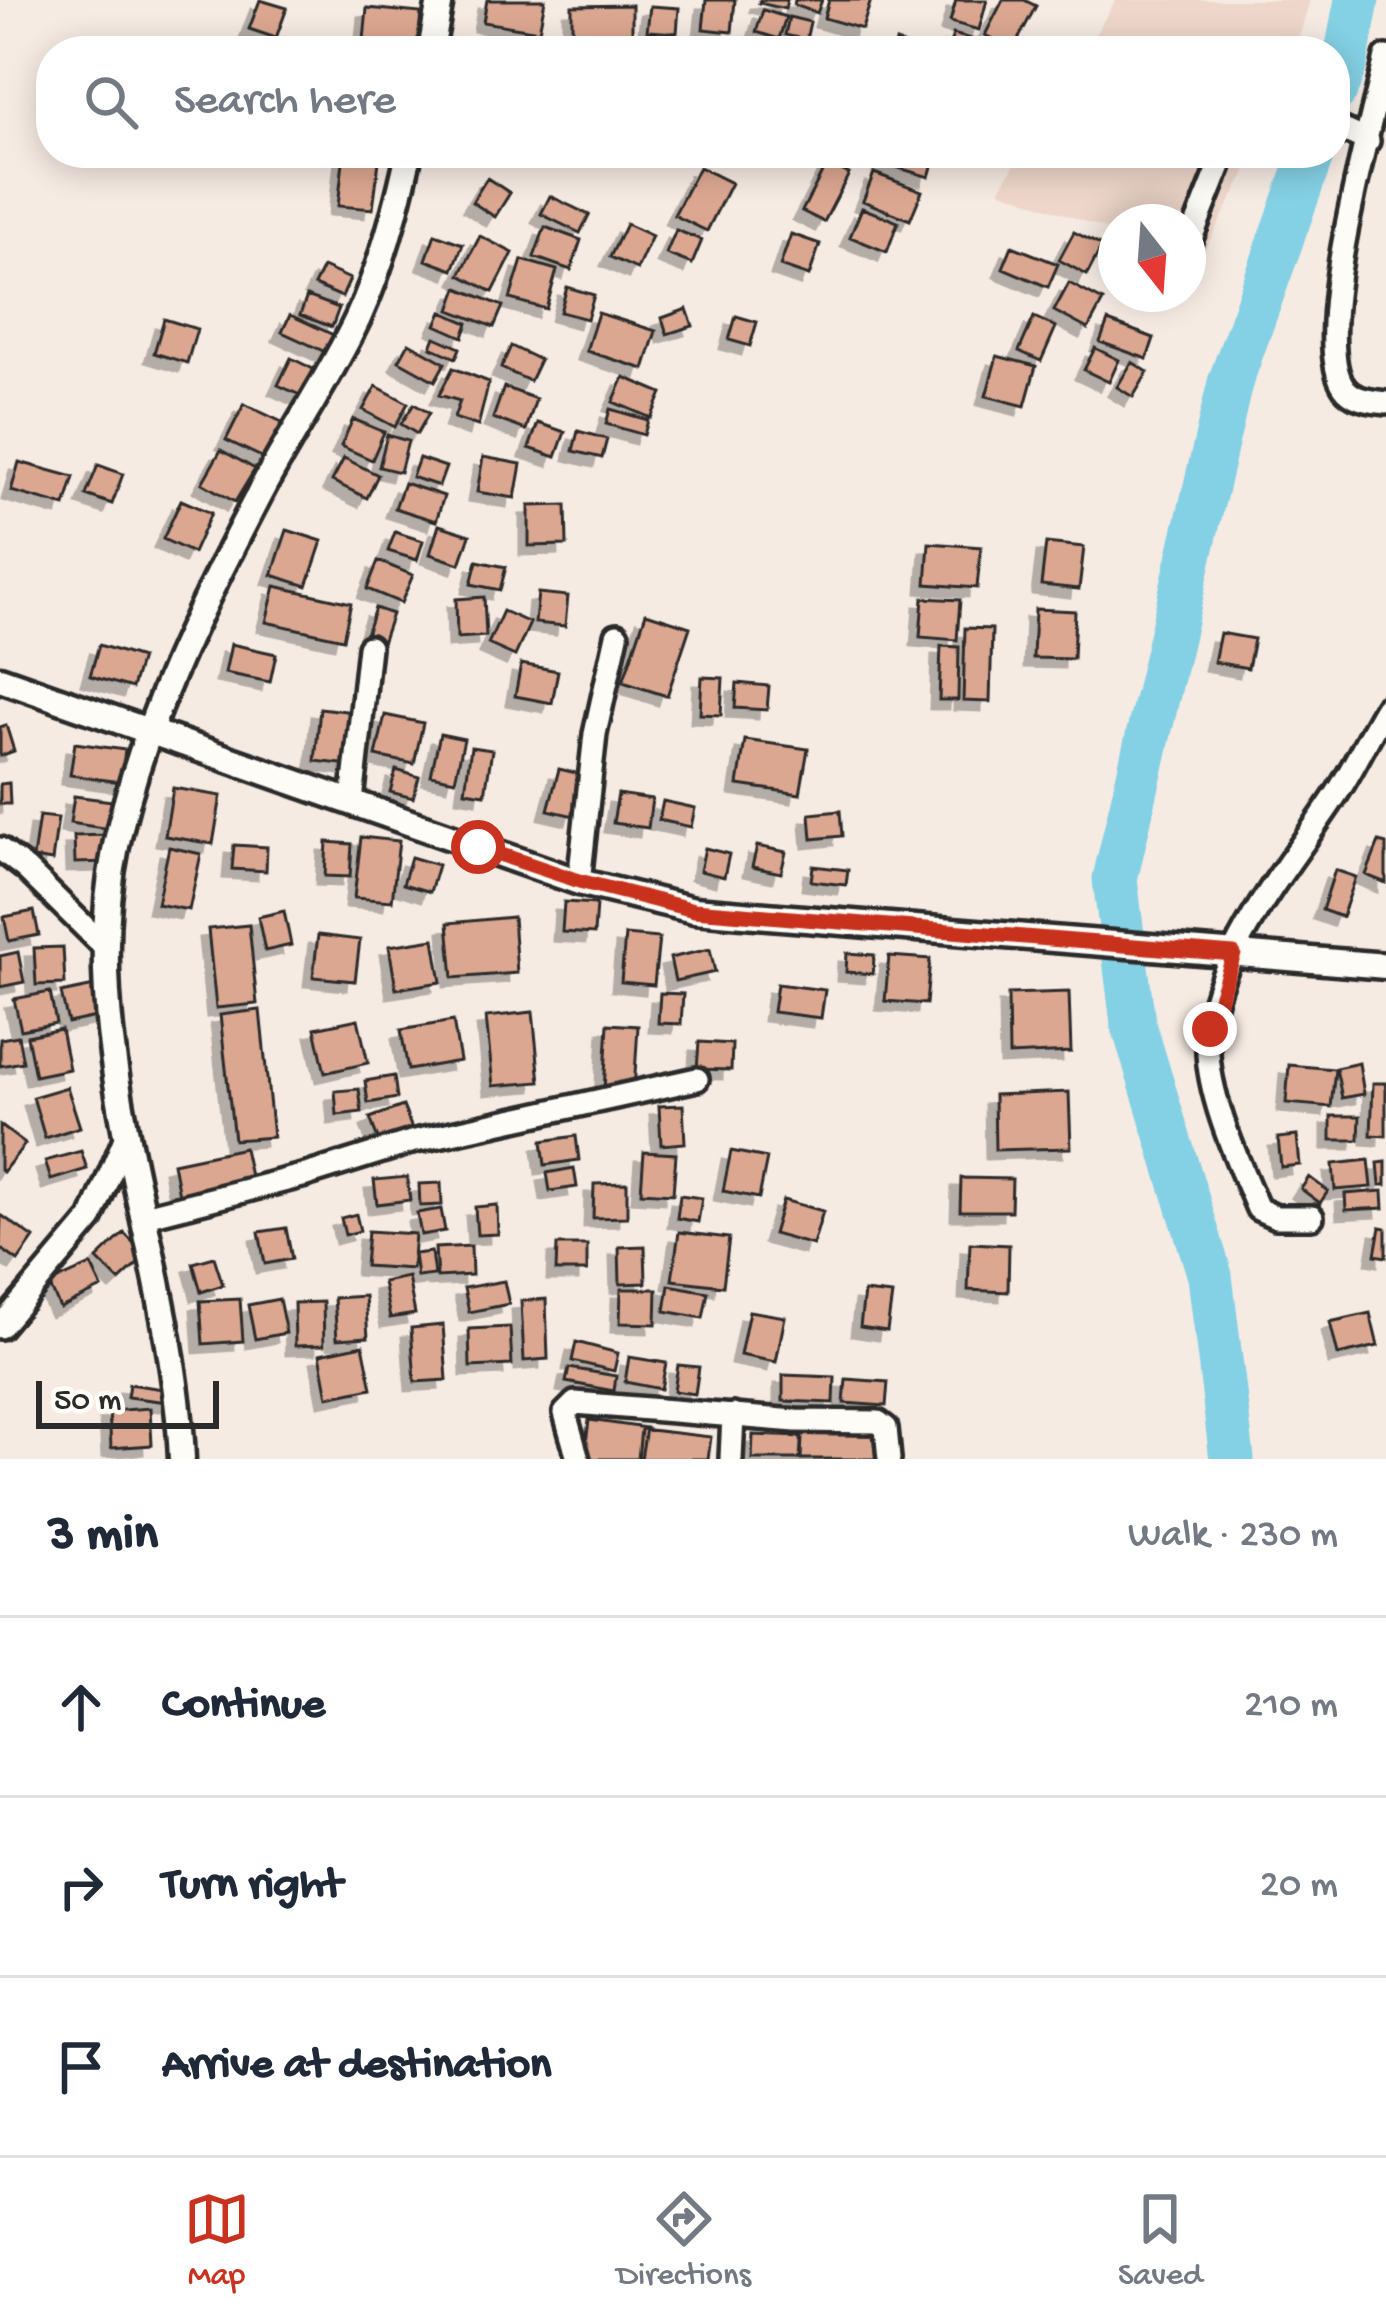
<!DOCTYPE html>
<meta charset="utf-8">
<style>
:root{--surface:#fff;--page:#f6f6f7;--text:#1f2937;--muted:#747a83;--line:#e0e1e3;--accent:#c8321e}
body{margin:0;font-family:"Gochi Hand",sans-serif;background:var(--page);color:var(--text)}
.compass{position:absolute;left:1098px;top:204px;width:108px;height:108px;border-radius:50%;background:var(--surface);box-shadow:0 6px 30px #0003;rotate:163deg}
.scale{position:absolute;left:36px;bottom:30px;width:183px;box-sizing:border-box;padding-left:12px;border:6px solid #2b2b2b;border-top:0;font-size:33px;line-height:42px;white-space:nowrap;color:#2b2b2b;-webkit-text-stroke:9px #fdfcf7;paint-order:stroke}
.stop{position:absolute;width:36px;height:36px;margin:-27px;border:9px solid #c8321e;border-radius:50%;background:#fff}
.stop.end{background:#c8321e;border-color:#fff;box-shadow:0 3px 12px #0008}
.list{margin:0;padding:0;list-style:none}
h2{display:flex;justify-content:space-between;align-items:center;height:156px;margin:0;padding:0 48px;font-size:51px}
h2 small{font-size:39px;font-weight:400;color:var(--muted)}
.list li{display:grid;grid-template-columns:78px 1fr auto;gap:36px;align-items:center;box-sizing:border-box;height:180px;padding:0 48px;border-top:3px solid var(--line)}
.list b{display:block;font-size:45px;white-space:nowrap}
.list em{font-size:39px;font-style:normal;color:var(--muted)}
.icon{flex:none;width:66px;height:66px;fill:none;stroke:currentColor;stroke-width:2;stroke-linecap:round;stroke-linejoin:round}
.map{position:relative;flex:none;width:1386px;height:1459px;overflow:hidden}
.search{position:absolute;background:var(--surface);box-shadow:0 6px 30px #0003;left:36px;right:36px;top:36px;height:132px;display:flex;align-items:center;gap:30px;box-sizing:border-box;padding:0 42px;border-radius:48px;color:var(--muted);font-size:45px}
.sheet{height:696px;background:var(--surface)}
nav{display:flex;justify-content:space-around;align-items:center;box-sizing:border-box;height:168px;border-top:3px solid var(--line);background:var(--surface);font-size:33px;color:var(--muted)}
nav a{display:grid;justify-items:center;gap:6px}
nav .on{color:var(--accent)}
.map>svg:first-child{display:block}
.built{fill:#eed7ca}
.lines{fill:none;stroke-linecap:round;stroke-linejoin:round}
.river{stroke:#84d0e4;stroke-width:45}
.building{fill:#dca791;stroke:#2b2b2b;stroke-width:3;filter:url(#shadow)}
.minor-casing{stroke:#2b2b2b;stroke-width:30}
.tertiary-casing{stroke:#2b2b2b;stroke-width:33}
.minor{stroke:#fdfcf7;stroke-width:21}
.tertiary{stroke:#fdfcf7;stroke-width:24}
.route{stroke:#c8321e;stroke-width:15}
</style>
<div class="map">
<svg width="1386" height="1459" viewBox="0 0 1386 1459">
<defs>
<filter id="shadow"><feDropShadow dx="-9" dy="9" stdDeviation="0" flood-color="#0004"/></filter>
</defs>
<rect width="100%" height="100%" fill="#f6ebe3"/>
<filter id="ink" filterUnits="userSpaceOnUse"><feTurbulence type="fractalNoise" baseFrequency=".00833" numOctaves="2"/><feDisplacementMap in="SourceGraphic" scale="24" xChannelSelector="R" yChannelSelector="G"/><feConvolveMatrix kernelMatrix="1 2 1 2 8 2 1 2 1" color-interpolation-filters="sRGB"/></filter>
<g filter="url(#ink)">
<!-- built -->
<path class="built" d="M 1116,0 L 1310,0 L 1295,51 L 1085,51 Z
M 1022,153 L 1256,153 L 1198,263 L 1188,260 L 1188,222 L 1116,222 L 1116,233 L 999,190 Z"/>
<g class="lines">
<!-- river -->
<path class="river" d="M 1335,90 L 1345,63 L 1357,0
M 1232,1459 L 1210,1276 L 1133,1023 L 1115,879 L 1230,383 L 1312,153"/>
</g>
<!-- building -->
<path class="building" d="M 260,0 L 287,8 L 276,38 L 249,29 Z
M 487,0 L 545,0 L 539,31 L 483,22 Z
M 706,0 L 735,0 L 732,32 L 703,29 Z
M 760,0 L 787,0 L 785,9 L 759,3 Z
M 795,0 L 822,0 L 817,13 L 794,5 Z
M 829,0 L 871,0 L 862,29 L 824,18 Z
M 956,0 L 987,0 L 979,30 L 950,22 Z
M 1003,0 L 1024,0 L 1036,6 L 1013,49 L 985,35 Z
M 632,5 L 632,39 L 572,39 L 572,6 Z
M 650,6 L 679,8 L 677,33 L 647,31 Z
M 367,8 L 421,13 L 417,51 L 363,51 Z
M 763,10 L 786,17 L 779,39 L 756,32 Z
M 789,17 L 810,22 L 806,40 L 785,35 Z
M 953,34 L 995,46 L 993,51 L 948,51 Z
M 485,39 L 517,40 L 516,51 L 485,51 Z
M 694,39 L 725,42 L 724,51 L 693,51 Z
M 896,42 L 923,51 L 893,51 Z
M 607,45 L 636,45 L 636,51 L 607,51 Z
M 765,45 L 809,50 L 808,51 L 765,51 Z
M 344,153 L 380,153 L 373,209 L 338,206 Z
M 885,153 L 936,153 L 929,177 L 882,163 Z
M 827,163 L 849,174 L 824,222 L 802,211 Z
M 699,167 L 731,183 L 707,231 L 674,215 Z
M 874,173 L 922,191 L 910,220 L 863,201 Z
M 487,178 L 510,193 L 495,217 L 472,202 Z
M 550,196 L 589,215 L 580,233 L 541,214 Z
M 862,208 L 898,222 L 887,252 L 850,237 Z
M 626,224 L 652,236 L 637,269 L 610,257 Z
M 545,227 L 581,240 L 571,270 L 534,257 Z
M 676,230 L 702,240 L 692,264 L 666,254 Z
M 1074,232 L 1102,246 L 1087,275 L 1059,260 Z
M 435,234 L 463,244 L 453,270 L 426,260 Z
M 791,234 L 820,244 L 809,276 L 780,266 Z
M 480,236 L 513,253 L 493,292 L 460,275 Z
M 1012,246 L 1058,264 L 1048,287 L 1003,268 Z
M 522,260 L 557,270 L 546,309 L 510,299 Z
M 323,267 L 350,279 L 342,297 L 314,285 Z
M 1069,283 L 1103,301 L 1088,329 L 1054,311 Z
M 567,287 L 594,295 L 587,319 L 560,312 Z
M 458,288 L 503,306 L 494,327 L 450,310 Z
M 307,296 L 339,308 L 332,327 L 300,315 Z
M 687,309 L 693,326 L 667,334 L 662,318 Z
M 442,312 L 468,323 L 463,337 L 436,325 Z
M 598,313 L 656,331 L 644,369 L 586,351 Z
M 290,315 L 340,338 L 332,355 L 282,332 Z
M 736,316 L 757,322 L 750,346 L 729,340 Z
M 1034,317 L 1056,327 L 1041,361 L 1019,351 Z
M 164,319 L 197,329 L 187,363 L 154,353 Z
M 1108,321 L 1154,338 L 1147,359 L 1100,342 Z
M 435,337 L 460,348 L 456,358 L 431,347 Z
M 409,343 L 445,363 L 435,381 L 399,361 Z
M 511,346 L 540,360 L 530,381 L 501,368 Z
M 1095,348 L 1119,360 L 1109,382 L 1084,370 Z
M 997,356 L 1036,366 L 1025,406 L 986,396 Z
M 291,358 L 321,373 L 309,399 L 278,385 Z
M 1132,362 L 1148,372 L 1133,397 L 1117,387 Z
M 453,368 L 489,382 L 478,426 L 454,418 L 460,401 L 439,395 Z
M 624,377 L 662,393 L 651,418 L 613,402 Z
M 376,386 L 408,403 L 395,427 L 363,410 Z
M 504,387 L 536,399 L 526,430 L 493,418 Z
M 244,404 L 286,424 L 268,460 L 226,440 Z
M 414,404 L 429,413 L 417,434 L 401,424 Z
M 610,409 L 648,420 L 644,435 L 606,424 Z
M 353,419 L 384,432 L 372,460 L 341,446 Z
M 538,423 L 565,432 L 556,457 L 529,448 Z
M 578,431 L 607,439 L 602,458 L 573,451 Z
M 387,435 L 408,441 L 400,472 L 379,467 Z
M 221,450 L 255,469 L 235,502 L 202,483 Z
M 483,457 L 521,464 L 515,498 L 477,492 Z
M 344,458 L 378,475 L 367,498 L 332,481 Z
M 419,458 L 446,467 L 439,486 L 412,477 Z
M 19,462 L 74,477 L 65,506 L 11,491 Z
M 98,465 L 123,474 L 112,504 L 86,495 Z
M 404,483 L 444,496 L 436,521 L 395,508 Z
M 181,500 L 211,513 L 193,553 L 163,539 Z
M 566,505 L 567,545 L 529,546 L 529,506 Z
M 439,525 L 470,535 L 460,564 L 430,554 Z
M 287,530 L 322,541 L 307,586 L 272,575 Z
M 395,532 L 423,541 L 417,560 L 388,551 Z
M 929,543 L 981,547 L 977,588 L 926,584 Z
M 1046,543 L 1084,547 L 1079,589 L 1041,585 Z
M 378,561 L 413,575 L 401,603 L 367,589 Z
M 477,561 L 506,567 L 500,590 L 471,584 Z
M 275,586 L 351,603 L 343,639 L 266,622 Z
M 538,593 L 568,596 L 565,626 L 535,623 Z
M 484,597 L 486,636 L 457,638 L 456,599 Z
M 923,598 L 960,600 L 957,640 L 920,637 Z
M 375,608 L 392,614 L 382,643 L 365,637 Z
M 1035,609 L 1075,611 L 1073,659 L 1033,658 Z
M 503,611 L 530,623 L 515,656 L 488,644 Z
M 646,613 L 690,627 L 667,696 L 623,682 Z
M 965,628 L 992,629 L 990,702 L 963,701 Z
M 1220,633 L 1254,639 L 1248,668 L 1214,662 Z
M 231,644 L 276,654 L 270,682 L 225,673 Z
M 99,645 L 141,658 L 132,688 L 90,676 Z
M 941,646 L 959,647 L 958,700 L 939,700 Z
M 521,664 L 558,671 L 552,703 L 515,696 Z
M 702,677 L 723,678 L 721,715 L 700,714 Z
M 737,683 L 769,686 L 767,710 L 735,708 Z
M 320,708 L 355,712 L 350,765 L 315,761 Z
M 385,715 L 423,723 L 414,764 L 376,756 Z
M 6,725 L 14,751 L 0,756 L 0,727 Z
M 440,734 L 464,739 L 455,780 L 431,775 Z
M 745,740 L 808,749 L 800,794 L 738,785 Z
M 75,743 L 125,750 L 121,782 L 70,775 Z
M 471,747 L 492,750 L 485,794 L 465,791 Z
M 559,769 L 585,775 L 574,816 L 548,810 Z
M 396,770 L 419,777 L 413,798 L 390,792 Z
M 9,783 L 10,804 L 0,804 L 0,784 Z
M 173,788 L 221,796 L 213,844 L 165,836 Z
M 618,794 L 652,799 L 648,828 L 613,823 Z
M 74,796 L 120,802 L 116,830 L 70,823 Z
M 663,801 L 695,808 L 691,827 L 659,820 Z
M 840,811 L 842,836 L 812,839 L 810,814 Z
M 39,816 L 58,818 L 52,861 L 33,858 Z
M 107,835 L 108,862 L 75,863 L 74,836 Z
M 361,837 L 399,841 L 392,901 L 354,898 Z
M 327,842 L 352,844 L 350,877 L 325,876 Z
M 1379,842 L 1386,844 L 1386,883 L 1366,875 Z
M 234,845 L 267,847 L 266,871 L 232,869 Z
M 757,846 L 786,852 L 781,873 L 752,867 Z
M 169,847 L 201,854 L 189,910 L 157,904 Z
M 705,848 L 729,854 L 724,877 L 700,871 Z
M 411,857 L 438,865 L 430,892 L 403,884 Z
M 813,866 L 848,870 L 846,885 L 811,881 Z
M 1335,870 L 1356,877 L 1342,917 L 1322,910 Z
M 564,902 L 596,904 L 594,934 L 562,932 Z
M 34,911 L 39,935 L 9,941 L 4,917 Z
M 284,911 L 291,945 L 265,951 L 258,917 Z
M 513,917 L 517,973 L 453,978 L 448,923 Z
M 249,925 L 257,1004 L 216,1008 L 208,929 Z
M 318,935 L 360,940 L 355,981 L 313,977 Z
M 625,935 L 659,938 L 654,985 L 621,982 Z
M 434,939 L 441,982 L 396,989 L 389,946 Z
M 63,947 L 65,984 L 36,985 L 34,948 Z
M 710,949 L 715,972 L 675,981 L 670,958 Z
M 18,952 L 24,982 L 0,987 L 0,956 Z
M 847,953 L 874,955 L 873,974 L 846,972 Z
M 889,956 L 930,959 L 926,1004 L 885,1001 Z
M 777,984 L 825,990 L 821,1018 L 773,1012 Z
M 99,985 L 105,1015 L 68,1023 L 61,993 Z
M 50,992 L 56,1023 L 21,1030 L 14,999 Z
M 1069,992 L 1071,1052 L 1009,1055 L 1008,994 Z
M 660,993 L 683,994 L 681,1024 L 658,1023 Z
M 260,1010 L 273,1137 L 234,1140 L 220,1015 Z
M 533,1012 L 540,1082 L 493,1086 L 486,1017 Z
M 358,1019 L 368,1063 L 325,1073 L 315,1028 Z
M 453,1021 L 460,1061 L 408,1070 L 401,1030 Z
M 608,1024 L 638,1026 L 634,1091 L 604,1090 Z
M 61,1029 L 69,1069 L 35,1076 L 27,1036 Z
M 18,1036 L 23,1062 L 0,1066 L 0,1039 Z
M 699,1042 L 732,1044 L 731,1070 L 697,1069 Z
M 1359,1063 L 1364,1094 L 1342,1098 L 1336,1068 Z
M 1289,1065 L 1335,1069 L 1331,1107 L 1286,1103 Z
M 394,1076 L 397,1098 L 368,1103 L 365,1081 Z
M 1373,1083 L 1386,1083 L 1386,1136 L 1371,1135 Z
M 67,1087 L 80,1127 L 45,1138 L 33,1097 Z
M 359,1089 L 362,1112 L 337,1115 L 335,1091 Z
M 1069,1092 L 1071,1148 L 995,1150 L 994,1095 Z
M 683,1105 L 685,1143 L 661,1145 L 659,1106 Z
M 403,1106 L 414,1134 L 381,1147 L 370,1118 Z
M 1331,1116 L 1360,1116 L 1359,1140 L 1331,1140 Z
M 0,1125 L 25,1144 L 3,1172 L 0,1169 Z
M 576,1136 L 579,1160 L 545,1165 L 542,1141 Z
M 1297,1136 L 1300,1165 L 1281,1167 L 1278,1138 Z
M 244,1148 L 251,1181 L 179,1195 L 173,1163 Z
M 81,1151 L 87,1169 L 51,1180 L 45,1161 Z
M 731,1151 L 767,1158 L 759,1198 L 723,1191 Z
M 644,1152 L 676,1154 L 673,1194 L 641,1192 Z
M 1369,1160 L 1372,1187 L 1335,1190 L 1333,1164 Z
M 1386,1162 L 1386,1185 L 1380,1185 L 1378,1163 Z
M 574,1168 L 577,1187 L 550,1191 L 547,1173 Z
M 407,1177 L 410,1200 L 377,1204 L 374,1180 Z
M 1309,1177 L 1328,1191 L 1320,1203 L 1301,1189 Z
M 961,1178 L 1012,1179 L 1011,1211 L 960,1211 Z
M 441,1183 L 442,1205 L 420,1206 L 419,1184 Z
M 627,1183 L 627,1217 L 593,1218 L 594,1184 Z
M 1383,1191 L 1384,1208 L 1346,1210 L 1345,1194 Z
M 680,1195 L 702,1198 L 698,1222 L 677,1218 Z
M 783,1200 L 823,1211 L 813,1245 L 773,1234 Z
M 497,1205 L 498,1234 L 477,1235 L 475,1207 Z
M 441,1209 L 445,1231 L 421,1235 L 417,1213 Z
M 356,1214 L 360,1231 L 345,1235 L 341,1218 Z
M 1,1215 L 34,1238 L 18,1261 L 0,1248 Z
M 1380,1227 L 1386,1228 L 1386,1257 L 1375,1255 Z
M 286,1228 L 292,1259 L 265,1264 L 259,1232 Z
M 368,1231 L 415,1234 L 412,1269 L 365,1266 Z
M 679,1232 L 729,1238 L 723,1286 L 672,1280 Z
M 124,1233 L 146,1256 L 119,1281 L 97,1259 Z
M 970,1243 L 1009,1245 L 1008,1292 L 968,1290 Z
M 557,1245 L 587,1245 L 587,1271 L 556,1271 Z
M 471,1246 L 472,1275 L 437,1277 L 435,1248 Z
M 645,1246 L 646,1283 L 620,1284 L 619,1247 Z
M 431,1252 L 434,1275 L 417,1277 L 414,1254 Z
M 214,1257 L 223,1285 L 201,1292 L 193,1263 Z
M 91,1265 L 102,1288 L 60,1308 L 49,1284 Z
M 408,1277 L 415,1314 L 390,1318 L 383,1282 Z
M 504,1281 L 509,1304 L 469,1312 L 464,1288 Z
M 669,1285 L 708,1292 L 703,1318 L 665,1311 Z
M 621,1289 L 657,1289 L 656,1324 L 620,1323 Z
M 864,1292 L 892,1295 L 887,1331 L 860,1327 Z
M 365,1296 L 368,1337 L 337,1339 L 334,1298 Z
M 240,1299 L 243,1341 L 203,1344 L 200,1301 Z
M 279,1299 L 286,1333 L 255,1339 L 248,1305 Z
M 546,1299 L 548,1359 L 524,1361 L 521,1301 Z
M 323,1302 L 324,1345 L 295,1346 L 294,1303 Z
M 749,1311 L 785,1317 L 776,1362 L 740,1355 Z
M 1370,1313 L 1378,1346 L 1338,1355 L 1330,1322 Z
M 443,1325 L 447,1380 L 415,1382 L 411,1328 Z
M 510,1327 L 512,1365 L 470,1367 L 469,1329 Z
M 576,1342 L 618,1353 L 614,1371 L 572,1361 Z
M 363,1345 L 372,1388 L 328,1397 L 320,1354 Z
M 629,1357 L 666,1363 L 661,1389 L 625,1382 Z
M 678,1365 L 699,1367 L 695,1394 L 674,1391 Z
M 569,1368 L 616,1376 L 614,1391 L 566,1382 Z
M 783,1375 L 835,1377 L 834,1403 L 783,1401 Z
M 846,1379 L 888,1382 L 886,1406 L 844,1403 Z
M 129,1384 L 170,1390 L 168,1402 L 127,1397 Z
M 150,1408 L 152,1445 L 111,1448 L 109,1411 Z
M 589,1420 L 646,1428 L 641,1459 L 584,1459 Z
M 802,1427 L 883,1432 L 882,1459 L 800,1459 Z
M 641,1429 L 711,1437 L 708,1459 L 638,1459 Z
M 753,1435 L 802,1437 L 801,1459 L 752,1459 Z"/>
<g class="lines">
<defs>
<path id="minor" d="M 1386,57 C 1372,121 1309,338 1344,387 C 1353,400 1371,401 1386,403
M 1335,126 L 1368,141
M 1188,246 L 1225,153
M 352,801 L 369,647
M 0,849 L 26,869 L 107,949
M 579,882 L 595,734 L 617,635
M 145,1216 L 306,1175 L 411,1142 L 697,1079
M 1312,1217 L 1276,1217 L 1258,1209 C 1239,1164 1206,1093 1208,1044 C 1211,951 1294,862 1341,787 C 1357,761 1370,733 1386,707
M 0,1327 L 91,1219 L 126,1136
M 578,1459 L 565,1413 L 575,1403 L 796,1421 L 878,1422 L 886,1428 L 889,1459
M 731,1459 L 733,1415"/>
<path id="tertiary" d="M 431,51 L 440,0
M 0,679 L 579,882 L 694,910 L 1386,966
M 182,1459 C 173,1255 74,1052 116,846 C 142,721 205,597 264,485 C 294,429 331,375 358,318 C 382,265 397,209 409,153"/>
</defs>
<!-- minor casing -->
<use href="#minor" class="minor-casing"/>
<!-- tertiary casing -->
<use href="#tertiary" class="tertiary-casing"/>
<!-- minor -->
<use href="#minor" class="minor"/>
<!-- tertiary -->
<use href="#tertiary" class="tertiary"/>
</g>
</g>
<g class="lines" filter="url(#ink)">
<!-- route -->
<path class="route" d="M 478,847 L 579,881 L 694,910 L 1234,954 L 1210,1029"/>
</g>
</svg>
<svg class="compass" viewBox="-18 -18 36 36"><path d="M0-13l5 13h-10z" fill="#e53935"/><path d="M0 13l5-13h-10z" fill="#747a83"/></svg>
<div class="scale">50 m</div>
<div class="stop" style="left:478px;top:847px"></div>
<div class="stop end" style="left:1210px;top:1029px"></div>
<div class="search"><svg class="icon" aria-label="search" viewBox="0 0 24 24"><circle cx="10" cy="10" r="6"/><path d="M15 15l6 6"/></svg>Search here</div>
</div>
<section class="sheet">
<h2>3 min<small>Walk · 230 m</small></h2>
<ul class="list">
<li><svg class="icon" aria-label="ahead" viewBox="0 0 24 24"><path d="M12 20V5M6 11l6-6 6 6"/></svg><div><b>Continue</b></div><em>210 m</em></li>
<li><svg class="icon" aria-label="right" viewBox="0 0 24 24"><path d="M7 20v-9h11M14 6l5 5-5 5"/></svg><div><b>Turn right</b></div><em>20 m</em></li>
<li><svg class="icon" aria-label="arrive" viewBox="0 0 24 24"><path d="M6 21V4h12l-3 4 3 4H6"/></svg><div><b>Arrive at destination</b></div></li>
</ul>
</section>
<nav>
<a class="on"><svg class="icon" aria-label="map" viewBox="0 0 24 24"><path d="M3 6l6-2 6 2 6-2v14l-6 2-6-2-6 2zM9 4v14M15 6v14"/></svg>Map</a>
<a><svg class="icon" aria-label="directions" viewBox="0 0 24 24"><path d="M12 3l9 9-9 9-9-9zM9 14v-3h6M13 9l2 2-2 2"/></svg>Directions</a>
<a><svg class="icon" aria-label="saved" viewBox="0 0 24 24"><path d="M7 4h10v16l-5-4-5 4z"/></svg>Saved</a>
</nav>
